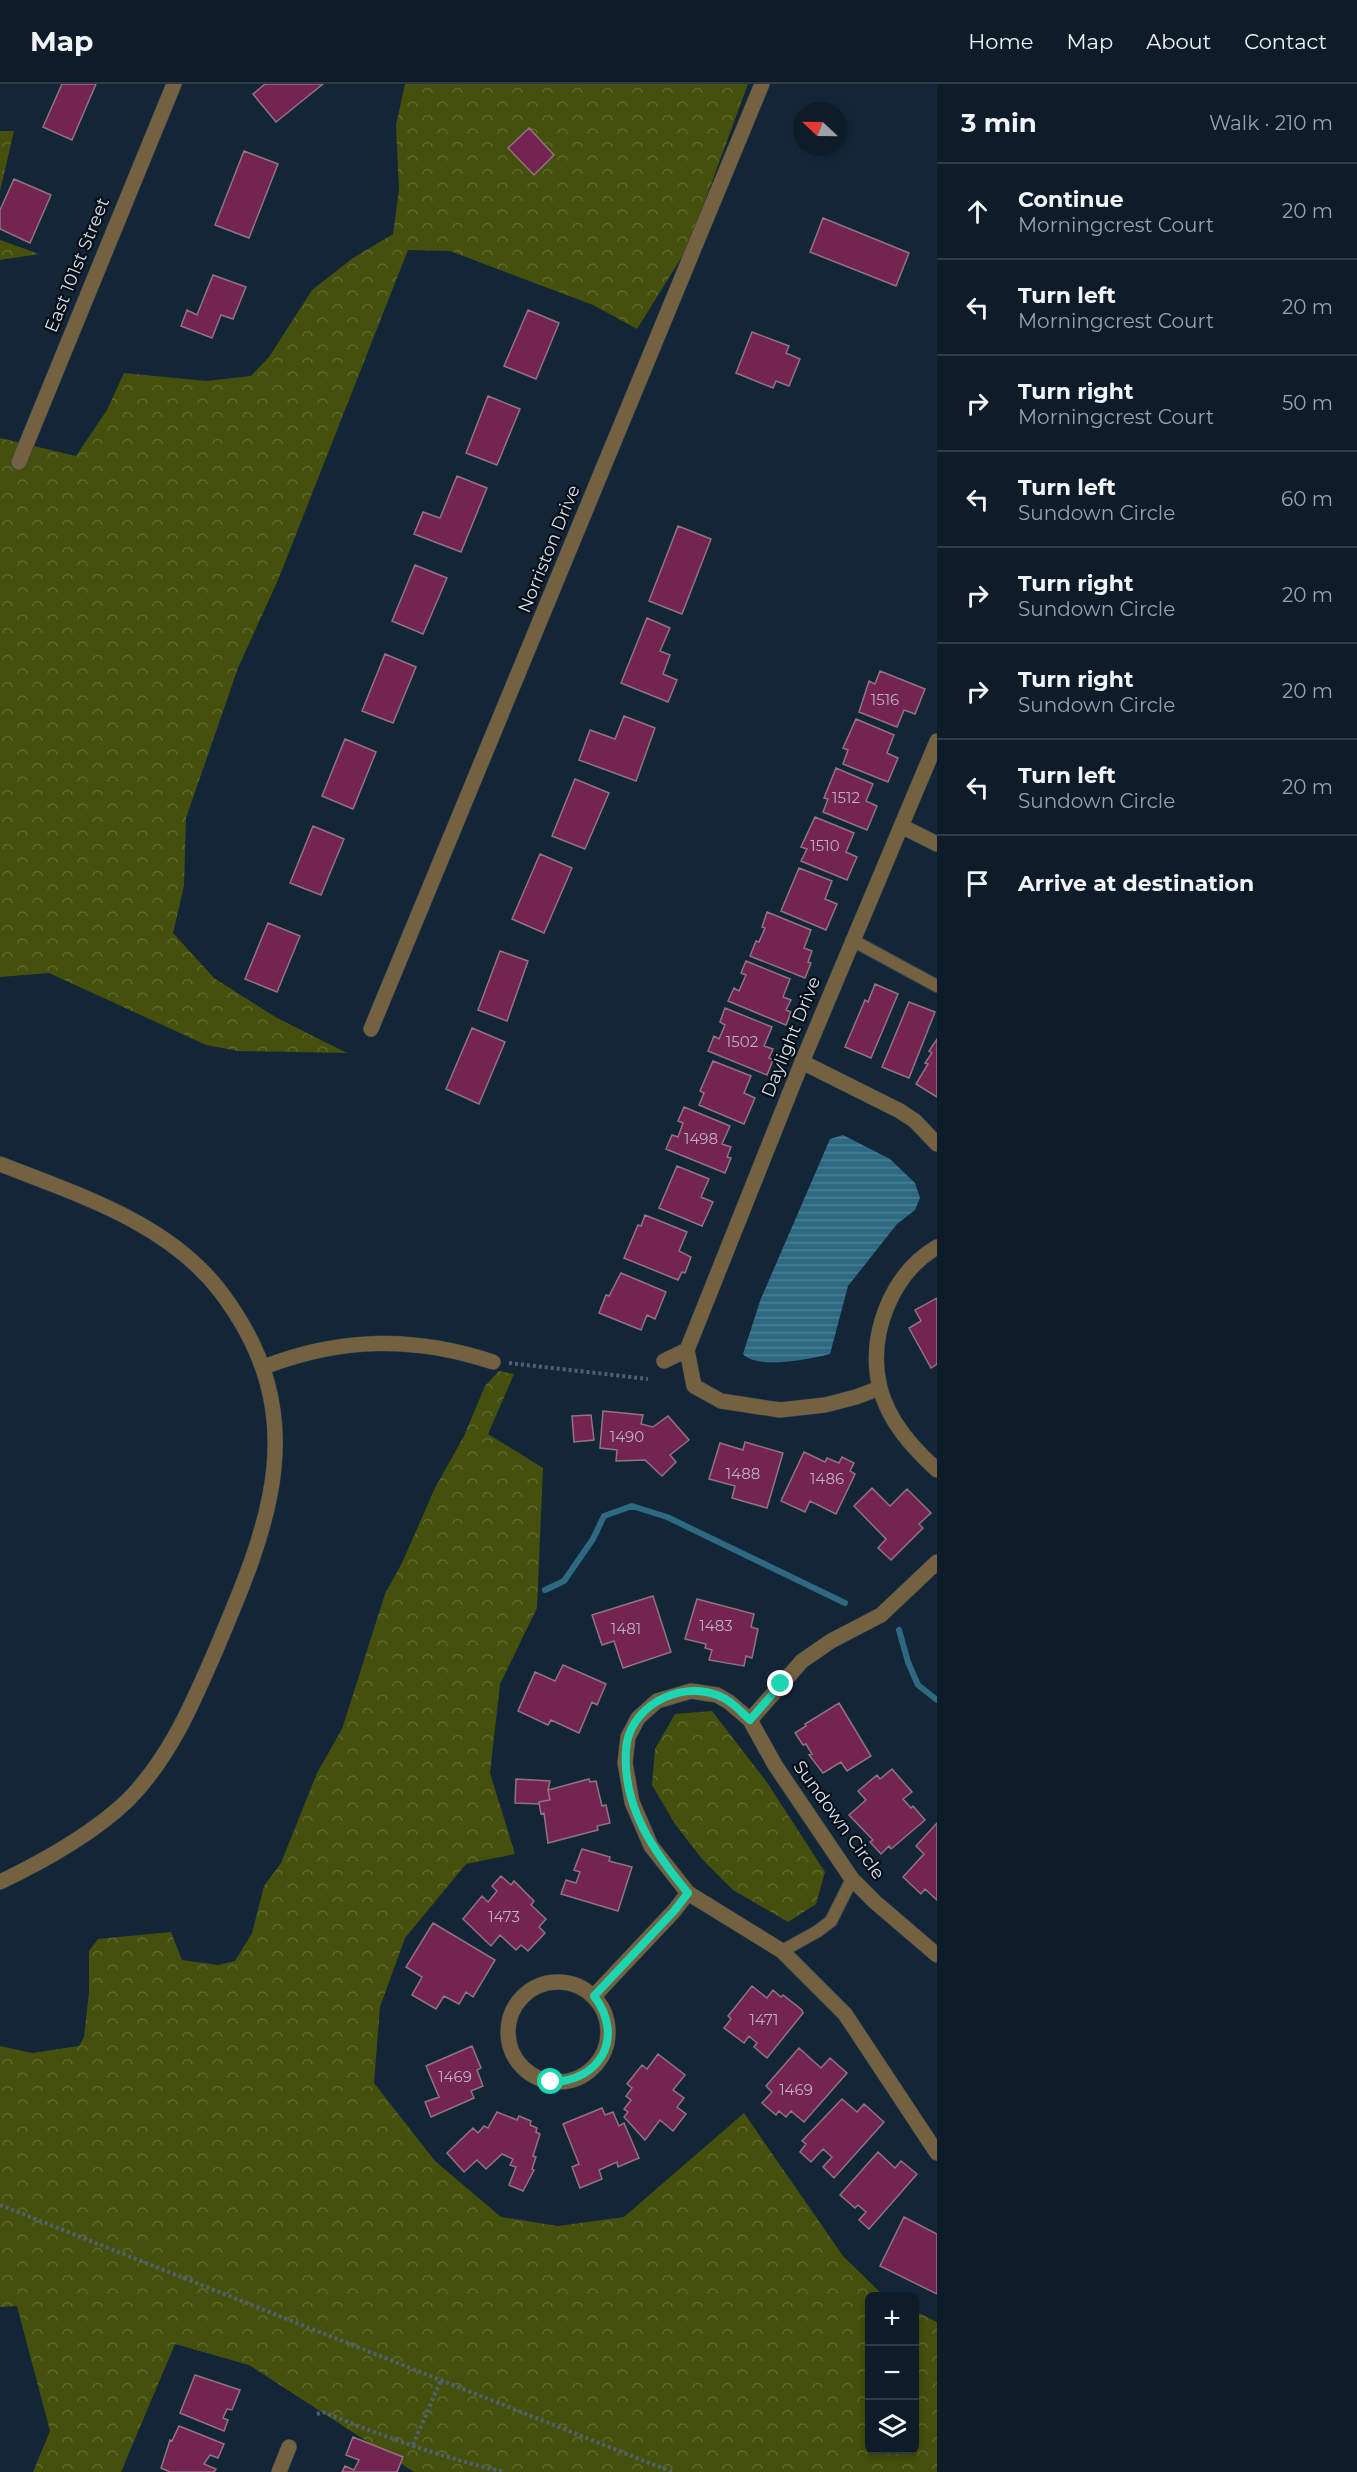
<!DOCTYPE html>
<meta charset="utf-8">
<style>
:root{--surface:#0e1c2a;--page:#172532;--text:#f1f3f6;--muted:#9ba1a8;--line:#2e3a47}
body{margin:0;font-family:Montserrat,sans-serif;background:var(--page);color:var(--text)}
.controls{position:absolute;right:18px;bottom:18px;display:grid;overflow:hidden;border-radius:9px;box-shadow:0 3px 9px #0003}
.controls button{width:54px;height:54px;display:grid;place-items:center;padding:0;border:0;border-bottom:2px solid var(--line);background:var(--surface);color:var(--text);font:30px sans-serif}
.compass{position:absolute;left:793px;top:18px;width:54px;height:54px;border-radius:50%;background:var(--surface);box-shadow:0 3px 9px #0003;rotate:292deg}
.stop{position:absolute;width:18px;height:18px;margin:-14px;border:4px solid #1dd5b1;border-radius:50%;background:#fff}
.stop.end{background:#1dd5b1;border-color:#fff;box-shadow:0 2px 6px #0008}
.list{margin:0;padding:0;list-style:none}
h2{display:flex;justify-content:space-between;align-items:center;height:78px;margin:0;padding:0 24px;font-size:26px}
h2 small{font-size:20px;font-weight:400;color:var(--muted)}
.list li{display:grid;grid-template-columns:39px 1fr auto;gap:18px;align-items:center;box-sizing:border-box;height:96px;padding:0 24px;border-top:2px solid var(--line)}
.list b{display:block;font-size:22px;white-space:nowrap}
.list p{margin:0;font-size:20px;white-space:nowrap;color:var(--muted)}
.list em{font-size:20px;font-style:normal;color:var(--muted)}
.icon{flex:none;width:33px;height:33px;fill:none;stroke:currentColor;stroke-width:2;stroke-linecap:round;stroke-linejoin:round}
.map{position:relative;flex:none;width:937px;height:2388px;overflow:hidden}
header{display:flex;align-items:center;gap:36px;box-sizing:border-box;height:84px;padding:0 30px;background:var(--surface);border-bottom:2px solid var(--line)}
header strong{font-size:28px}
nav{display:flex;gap:33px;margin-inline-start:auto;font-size:21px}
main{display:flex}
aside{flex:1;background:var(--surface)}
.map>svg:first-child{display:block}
.forest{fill:url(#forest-crowns)}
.water{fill:url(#water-rules)}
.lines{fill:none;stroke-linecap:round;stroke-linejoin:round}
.stream{stroke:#2d6a81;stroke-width:6}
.building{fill:#732451;stroke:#917381;stroke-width:1.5}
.service-casing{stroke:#324455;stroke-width:14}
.minor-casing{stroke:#324455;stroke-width:16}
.path{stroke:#506071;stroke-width:4;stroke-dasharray:3 3;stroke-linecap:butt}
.service{stroke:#746140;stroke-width:12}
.minor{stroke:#746140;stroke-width:15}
.route{stroke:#1dd5b1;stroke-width:8}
.labels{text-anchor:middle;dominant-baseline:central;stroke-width:4.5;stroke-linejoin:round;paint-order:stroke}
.number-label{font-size:15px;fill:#bdb2c7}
.street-label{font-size:18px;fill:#d6e2ee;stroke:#070e16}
</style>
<header>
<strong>Map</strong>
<nav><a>Home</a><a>Map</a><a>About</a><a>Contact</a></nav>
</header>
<main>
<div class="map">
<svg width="937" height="2388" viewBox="0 0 937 2388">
<defs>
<pattern id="forest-crowns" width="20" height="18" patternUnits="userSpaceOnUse" patternTransform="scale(1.5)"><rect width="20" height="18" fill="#44500c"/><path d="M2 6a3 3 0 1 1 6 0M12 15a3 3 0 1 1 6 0" fill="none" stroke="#5e6930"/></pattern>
<pattern id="water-rules" width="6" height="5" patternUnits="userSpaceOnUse" patternTransform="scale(1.5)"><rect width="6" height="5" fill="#2d6a81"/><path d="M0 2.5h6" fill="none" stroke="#4b7f93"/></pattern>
</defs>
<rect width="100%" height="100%" fill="#132638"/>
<!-- forest -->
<path class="forest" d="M 405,0 L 748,0 L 688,163 L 637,245 L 593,221 L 450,167 L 408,166 L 278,496 L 238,584 L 186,734 L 184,802 L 173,849 L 214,894 L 277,934 L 347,969 L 238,967 L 206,961 L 49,889 L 0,893 L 0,354 L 76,372 L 107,326 L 124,289 L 206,297 L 251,292 L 269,273 L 312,206 L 353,174 L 393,150 L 399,106 L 396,41 Z
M 0,47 L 14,47 L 0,107 Z
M 0,156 L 39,170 L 0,176 Z
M 499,1287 L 514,1290 L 488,1350 L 543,1384 L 537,1524 L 500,1600 L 490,1689 L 515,1770 L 466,1780 L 405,1854 L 380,1923 L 374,1999 L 435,2077 L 501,2133 L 558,2142 L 624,2133 L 744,2029 L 843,2172 L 884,2212 L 870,2212 L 870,2366 L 914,2366 L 915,2227 L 937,2238 L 937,2388 L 414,2388 L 249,2281 L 175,2260 L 121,2388 L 33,2388 L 50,2347 L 17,2222 L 0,2223 L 0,1962 L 32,1969 L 79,1962 L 84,1953 L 89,1908 L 89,1867 L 98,1855 L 171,1848 L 182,1876 L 218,1881 L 235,1877 L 252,1849 L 264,1802 L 281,1779 L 317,1689 L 342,1645 L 385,1510 L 402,1479 L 435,1404 L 464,1352 L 485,1302 Z
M 712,1627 L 766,1697 L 825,1788 L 816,1820 L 788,1838 L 733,1806 L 702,1775 L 675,1740 L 652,1701 L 655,1665 L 675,1630 Z"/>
<!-- water -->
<path class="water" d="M 843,1051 L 890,1075 L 915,1099 L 920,1114 L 915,1126 L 897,1140 L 848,1202 L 830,1270 C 810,1275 758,1286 743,1270 L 760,1217 L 830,1055 Z"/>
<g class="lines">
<!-- stream -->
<path class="stream" d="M 545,1506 L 564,1497 L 593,1455 L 604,1432 L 632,1422 L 667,1433 L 845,1519
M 899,1546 L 908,1578 L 918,1601 L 937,1616"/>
</g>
<!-- building -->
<path class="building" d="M 62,0 L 96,0 L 72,56 L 43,43 Z
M 265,0 L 323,0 L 276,38 L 253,10 Z
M 529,44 L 554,71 L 534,91 L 508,64 Z
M 244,67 L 278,80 L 249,154 L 215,141 Z
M 14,95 L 51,111 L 30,159 L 0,145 L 0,126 Z
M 823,134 L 909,169 L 896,202 L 810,168 Z
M 213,191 L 246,203 L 233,235 L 221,231 L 212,254 L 181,242 L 187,226 L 197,231 Z
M 528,226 L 559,239 L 536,295 L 504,282 Z
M 752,248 L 789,262 L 786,269 L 800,275 L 789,302 L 776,297 L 773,304 L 736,289 Z
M 488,312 L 520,325 L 497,381 L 466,369 Z
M 457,392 L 487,404 L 461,468 L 414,450 L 423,428 L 440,434 Z
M 678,442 L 711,455 L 682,530 L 649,517 Z
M 415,481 L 447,494 L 423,550 L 392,537 Z
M 647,534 L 670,544 L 660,567 L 670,571 L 663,590 L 677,596 L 668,618 L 621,599 Z
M 385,570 L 416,583 L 393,639 L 362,627 Z
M 880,587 L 925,605 L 915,630 L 904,626 L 897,643 L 859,628 L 869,597 L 875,600 Z
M 624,632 L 655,644 L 636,697 L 579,676 L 590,646 L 615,655 Z
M 856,635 L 894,651 L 887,669 L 898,674 L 888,698 L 843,680 L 848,666 L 843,664 Z
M 345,655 L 376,668 L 353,725 L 322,712 Z
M 836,684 L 873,700 L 866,717 L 877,722 L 867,746 L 823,728 L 828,715 L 824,714 Z
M 575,695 L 609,709 L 585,765 L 552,752 Z
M 815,733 L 854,749 L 846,768 L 857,773 L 847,796 L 801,777 L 807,765 L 801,763 Z
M 313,742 L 344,755 L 321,811 L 290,799 Z
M 540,770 L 572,784 L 544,849 L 512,835 Z
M 799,784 L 832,797 L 825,815 L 837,820 L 826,846 L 781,827 Z
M 767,828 L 811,846 L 804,864 L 812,867 L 808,878 L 811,879 L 805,894 L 750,872 L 756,857 L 759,858 L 765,844 L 762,843 Z
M 268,839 L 300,852 L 277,908 L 245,895 Z
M 500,867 L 528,877 L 507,937 L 478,926 Z
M 746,877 L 790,895 L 783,913 L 791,916 L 786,926 L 791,928 L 786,941 L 728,917 L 734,904 L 739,907 L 746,891 L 741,889 Z
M 875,900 L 898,910 L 871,974 L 845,963 L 865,916 L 868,918 Z
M 909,918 L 935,928 L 909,994 L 882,983 Z
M 725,924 L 772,943 L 764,962 L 773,965 L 769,974 L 773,976 L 767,991 L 708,967 L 714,952 L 719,955 L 725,941 L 720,938 Z
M 472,944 L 505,958 L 479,1020 L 446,1005 Z
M 937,955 L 937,1013 L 916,1000 L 928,980 L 925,979 L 932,969 L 929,967 Z
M 713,977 L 751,992 L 744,1009 L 755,1014 L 744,1040 L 699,1021 L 704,1009 L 700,1007 Z
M 684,1023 L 730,1042 L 722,1060 L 731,1063 L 727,1073 L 731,1074 L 725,1089 L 666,1065 L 672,1051 L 678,1053 L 683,1039 L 678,1037 Z
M 677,1082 L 709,1095 L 701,1113 L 713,1118 L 702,1142 L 659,1124 Z
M 645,1131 L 687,1148 L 679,1167 L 691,1173 L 685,1189 L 682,1188 L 678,1196 L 624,1174 L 638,1141 L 641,1142 Z
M 621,1189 L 666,1208 L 655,1235 L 647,1231 L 641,1246 L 599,1229 L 606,1211 L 609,1212 Z
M 937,1214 L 937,1280 L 931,1284 L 909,1244 L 921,1237 L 915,1226 Z
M 603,1327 L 643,1331 L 641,1340 L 653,1343 L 668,1332 L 689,1356 L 670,1371 L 676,1378 L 662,1392 L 645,1376 L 616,1377 L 617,1366 L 600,1364 Z
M 591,1331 L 594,1356 L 574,1358 L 572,1332 Z
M 745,1358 L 783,1369 L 767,1424 L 732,1414 L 735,1402 L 709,1395 L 720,1359 L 743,1366 Z
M 804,1368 L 825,1378 L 827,1374 L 839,1379 L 842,1373 L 854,1379 L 850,1387 L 855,1390 L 836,1430 L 810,1417 L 805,1428 L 781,1417 Z
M 872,1404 L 890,1422 L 907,1405 L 931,1429 L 919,1440 L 923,1444 L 891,1476 L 878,1464 L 886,1455 L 854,1422 Z
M 653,1512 L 671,1568 L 623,1584 L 614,1557 L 602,1561 L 592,1531 Z
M 697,1515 L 754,1530 L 751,1543 L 758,1545 L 752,1574 L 746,1572 L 744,1582 L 709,1576 L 712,1566 L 705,1564 L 706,1560 L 685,1555 Z
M 563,1581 L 606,1600 L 597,1621 L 592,1618 L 579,1649 L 551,1636 L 548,1641 L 518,1627 L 535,1588 L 555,1597 Z
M 839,1619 L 871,1672 L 847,1687 L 841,1678 L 823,1689 L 809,1671 L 812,1670 L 806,1660 L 803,1661 L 795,1649 L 806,1642 L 805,1640 Z
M 892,1685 L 912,1708 L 903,1715 L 911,1724 L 913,1722 L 925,1736 L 891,1765 L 889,1762 L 881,1770 L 870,1758 L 873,1756 L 849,1731 L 866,1716 L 858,1707 L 877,1691 L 880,1695 Z
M 516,1695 L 550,1697 L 548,1706 L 550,1716 L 539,1718 L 539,1720 L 515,1719 Z
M 589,1695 L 590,1698 L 596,1697 L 602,1722 L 606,1721 L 610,1739 L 597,1742 L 598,1746 L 548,1759 L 544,1729 L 541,1730 L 539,1718 L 550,1716 L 548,1706 Z
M 937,1739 L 937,1816 L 925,1805 L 921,1810 L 903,1793 L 924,1770 L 916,1762 Z
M 582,1765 L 610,1773 L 609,1777 L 632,1783 L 618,1827 L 561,1810 L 566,1796 L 576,1799 L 580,1788 L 574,1786 Z
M 501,1792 L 511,1801 L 514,1797 L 534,1817 L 531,1821 L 546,1835 L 539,1843 L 545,1849 L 528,1867 L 521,1861 L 516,1866 L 500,1851 L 491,1862 L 463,1835 L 482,1812 L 488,1818 L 497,1807 L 492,1802 Z
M 433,1839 L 495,1876 L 473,1913 L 466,1908 L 459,1920 L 444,1912 L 436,1925 L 412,1911 L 422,1893 L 406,1883 Z
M 752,1902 L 767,1914 L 773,1906 L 781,1913 L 783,1911 L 802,1926 L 803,1929 L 767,1974 L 754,1963 L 757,1959 L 749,1952 L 744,1959 L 724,1944 L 731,1935 L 728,1932 Z
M 472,1962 L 481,1984 L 477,1986 L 483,2002 L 471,2007 L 474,2014 L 431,2033 L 425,2018 L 439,2013 L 426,1982 Z
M 799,1964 L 821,1984 L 830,1974 L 847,1989 L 804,2038 L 791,2027 L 786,2033 L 779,2027 L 776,2031 L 762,2019 L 772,2008 L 766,2002 Z
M 658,1970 L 685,1991 L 673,2006 L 684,2014 L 677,2023 L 686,2030 L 673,2047 L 660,2036 L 645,2056 L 624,2033 L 628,2028 L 624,2025 L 631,2016 L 626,2012 L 632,2004 L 627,2000 L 642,1981 L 647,1985 Z
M 842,2015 L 857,2028 L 864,2020 L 884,2038 L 834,2094 L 823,2083 L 832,2073 L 823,2065 L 811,2078 L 800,2068 L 806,2060 L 802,2057 Z
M 602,2024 L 605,2031 L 613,2028 L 619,2042 L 624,2039 L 639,2074 L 618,2083 L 617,2078 L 599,2086 L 602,2095 L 580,2104 L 572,2083 L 579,2080 L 563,2040 Z
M 497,2028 L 517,2036 L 519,2032 L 531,2037 L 530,2041 L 537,2044 L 536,2048 L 540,2050 L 533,2072 L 536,2073 L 532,2085 L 534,2086 L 523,2107 L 509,2101 L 516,2083 L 510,2081 L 513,2075 L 502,2070 L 486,2085 L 477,2076 L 464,2088 L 447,2069 L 473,2044 L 478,2049 L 484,2042 L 488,2044 Z
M 878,2068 L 895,2084 L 901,2077 L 917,2090 L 869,2145 L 859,2136 L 866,2128 L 858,2121 L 855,2124 L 840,2111 Z
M 904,2133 L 937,2150 L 937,2210 L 880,2182 Z
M 195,2291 L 240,2306 L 232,2326 L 227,2325 L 223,2334 L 228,2336 L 224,2347 L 180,2329 Z
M 179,2342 L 224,2360 L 218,2374 L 210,2371 L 204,2380 L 216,2385 L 214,2388 L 170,2388 L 161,2384 L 170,2356 L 172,2357 Z
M 353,2353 L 403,2373 L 397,2388 L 342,2388 L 345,2382 L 354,2386 L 359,2376 L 346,2371 Z"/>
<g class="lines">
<defs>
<path id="service" d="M 852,856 L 937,902
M 782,1867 L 818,1847 L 831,1837 L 852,1795"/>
<path id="minor" d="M 19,378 L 174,0
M 901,742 L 937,760
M 371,945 L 762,0
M 802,978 L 900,1027 L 915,1037 L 937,1060
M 0,1080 C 78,1111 167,1138 220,1207 C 315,1332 270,1439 215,1568 C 192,1621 169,1675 127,1717 C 91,1751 44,1777 0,1798
M 937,1163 C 891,1190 867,1252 880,1304 C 889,1338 912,1363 937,1386
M 664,1277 L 687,1266
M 264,1283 C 341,1253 415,1252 493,1278
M 880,1304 L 856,1313 L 825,1321 L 780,1326 L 721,1317 L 694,1302 L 687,1266 L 802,978 L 937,657
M 750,1636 L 802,1577 L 831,1557 L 881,1531 L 937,1478
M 937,1871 L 875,1818 L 852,1795 L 775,1681 L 750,1636 L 729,1618 L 717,1611 L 691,1607 L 657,1617 L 638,1634 L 628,1653 L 625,1679 L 632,1718 L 651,1762 L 688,1809 L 782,1867 L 845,1930 L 937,2069
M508 1948a50 50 0 1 1 100 0a50 50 0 1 1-100 0Z
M 594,1912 L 674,1827 L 688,1809
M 279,2388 L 289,2363"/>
</defs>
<!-- service casing -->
<use href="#service" class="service-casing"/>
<!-- minor casing -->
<use href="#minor" class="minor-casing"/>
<!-- path -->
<path class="path" d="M 509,1279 L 648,1295
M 0,2121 L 672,2388
M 317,2330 L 323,2328 C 382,2352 443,2374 505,2388
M 413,2361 L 441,2296"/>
<!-- service -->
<use href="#service" class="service"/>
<!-- minor -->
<use href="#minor" class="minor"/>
</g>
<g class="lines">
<!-- route -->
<path class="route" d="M 551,1998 C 601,1997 625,1953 594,1912 L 674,1827 L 688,1809 C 654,1768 622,1723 626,1666 C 628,1624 678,1596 717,1611 C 731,1616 740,1627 750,1636 L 781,1600"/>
</g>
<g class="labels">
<!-- number labels -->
<g class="number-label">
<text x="885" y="615">1516</text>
<text x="846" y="713">1512</text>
<text x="825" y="761">1510</text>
<text x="742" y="957">1502</text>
<text x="701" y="1054">1498</text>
<text x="627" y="1352">1490</text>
<text x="743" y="1389">1488</text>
<text x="827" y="1394">1486</text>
<text x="716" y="1541">1483</text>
<text x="626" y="1544">1481</text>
<text x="504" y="1832">1473</text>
<text x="764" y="1935">1471</text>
<text x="455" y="1992">1469</text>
<text x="796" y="2005">1469</text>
</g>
<!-- street labels -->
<g class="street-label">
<text transform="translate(77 181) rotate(-68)">East 101st Street</text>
<text transform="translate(549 465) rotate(-68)">Norriston Drive</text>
<text transform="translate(791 953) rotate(-68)">Daylight Drive</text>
<text transform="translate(839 1736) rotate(54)">Sundown Circle</text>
</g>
</g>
</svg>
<div class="controls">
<button>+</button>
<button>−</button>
<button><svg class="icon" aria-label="layers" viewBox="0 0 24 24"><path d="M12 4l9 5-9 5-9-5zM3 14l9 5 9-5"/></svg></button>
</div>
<svg class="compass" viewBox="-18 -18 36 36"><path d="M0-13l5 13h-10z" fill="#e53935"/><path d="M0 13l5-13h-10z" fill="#9ba1a8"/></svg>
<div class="stop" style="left:551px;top:1998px"></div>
<div class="stop end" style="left:781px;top:1600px"></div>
</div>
<aside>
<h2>3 min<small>Walk · 210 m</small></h2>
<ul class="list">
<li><svg class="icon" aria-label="ahead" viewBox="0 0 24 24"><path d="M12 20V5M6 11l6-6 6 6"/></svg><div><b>Continue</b><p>Morningcrest Court</p></div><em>20 m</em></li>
<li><svg class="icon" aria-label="left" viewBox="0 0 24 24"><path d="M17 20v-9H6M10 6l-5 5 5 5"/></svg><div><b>Turn left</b><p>Morningcrest Court</p></div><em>20 m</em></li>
<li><svg class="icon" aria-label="right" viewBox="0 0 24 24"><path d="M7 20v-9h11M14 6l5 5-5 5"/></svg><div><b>Turn right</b><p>Morningcrest Court</p></div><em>50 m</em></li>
<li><svg class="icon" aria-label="left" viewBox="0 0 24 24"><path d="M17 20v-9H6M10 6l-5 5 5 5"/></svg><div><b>Turn left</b><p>Sundown Circle</p></div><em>60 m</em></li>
<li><svg class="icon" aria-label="right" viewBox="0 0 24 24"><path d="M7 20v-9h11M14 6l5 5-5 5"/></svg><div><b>Turn right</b><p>Sundown Circle</p></div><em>20 m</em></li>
<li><svg class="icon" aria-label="right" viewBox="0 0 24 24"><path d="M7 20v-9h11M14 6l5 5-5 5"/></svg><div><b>Turn right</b><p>Sundown Circle</p></div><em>20 m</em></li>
<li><svg class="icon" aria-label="left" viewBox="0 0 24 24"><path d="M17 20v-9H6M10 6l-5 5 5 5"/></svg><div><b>Turn left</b><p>Sundown Circle</p></div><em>20 m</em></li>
<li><svg class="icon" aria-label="arrive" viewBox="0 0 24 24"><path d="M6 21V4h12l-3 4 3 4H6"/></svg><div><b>Arrive at destination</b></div></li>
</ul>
</aside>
</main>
